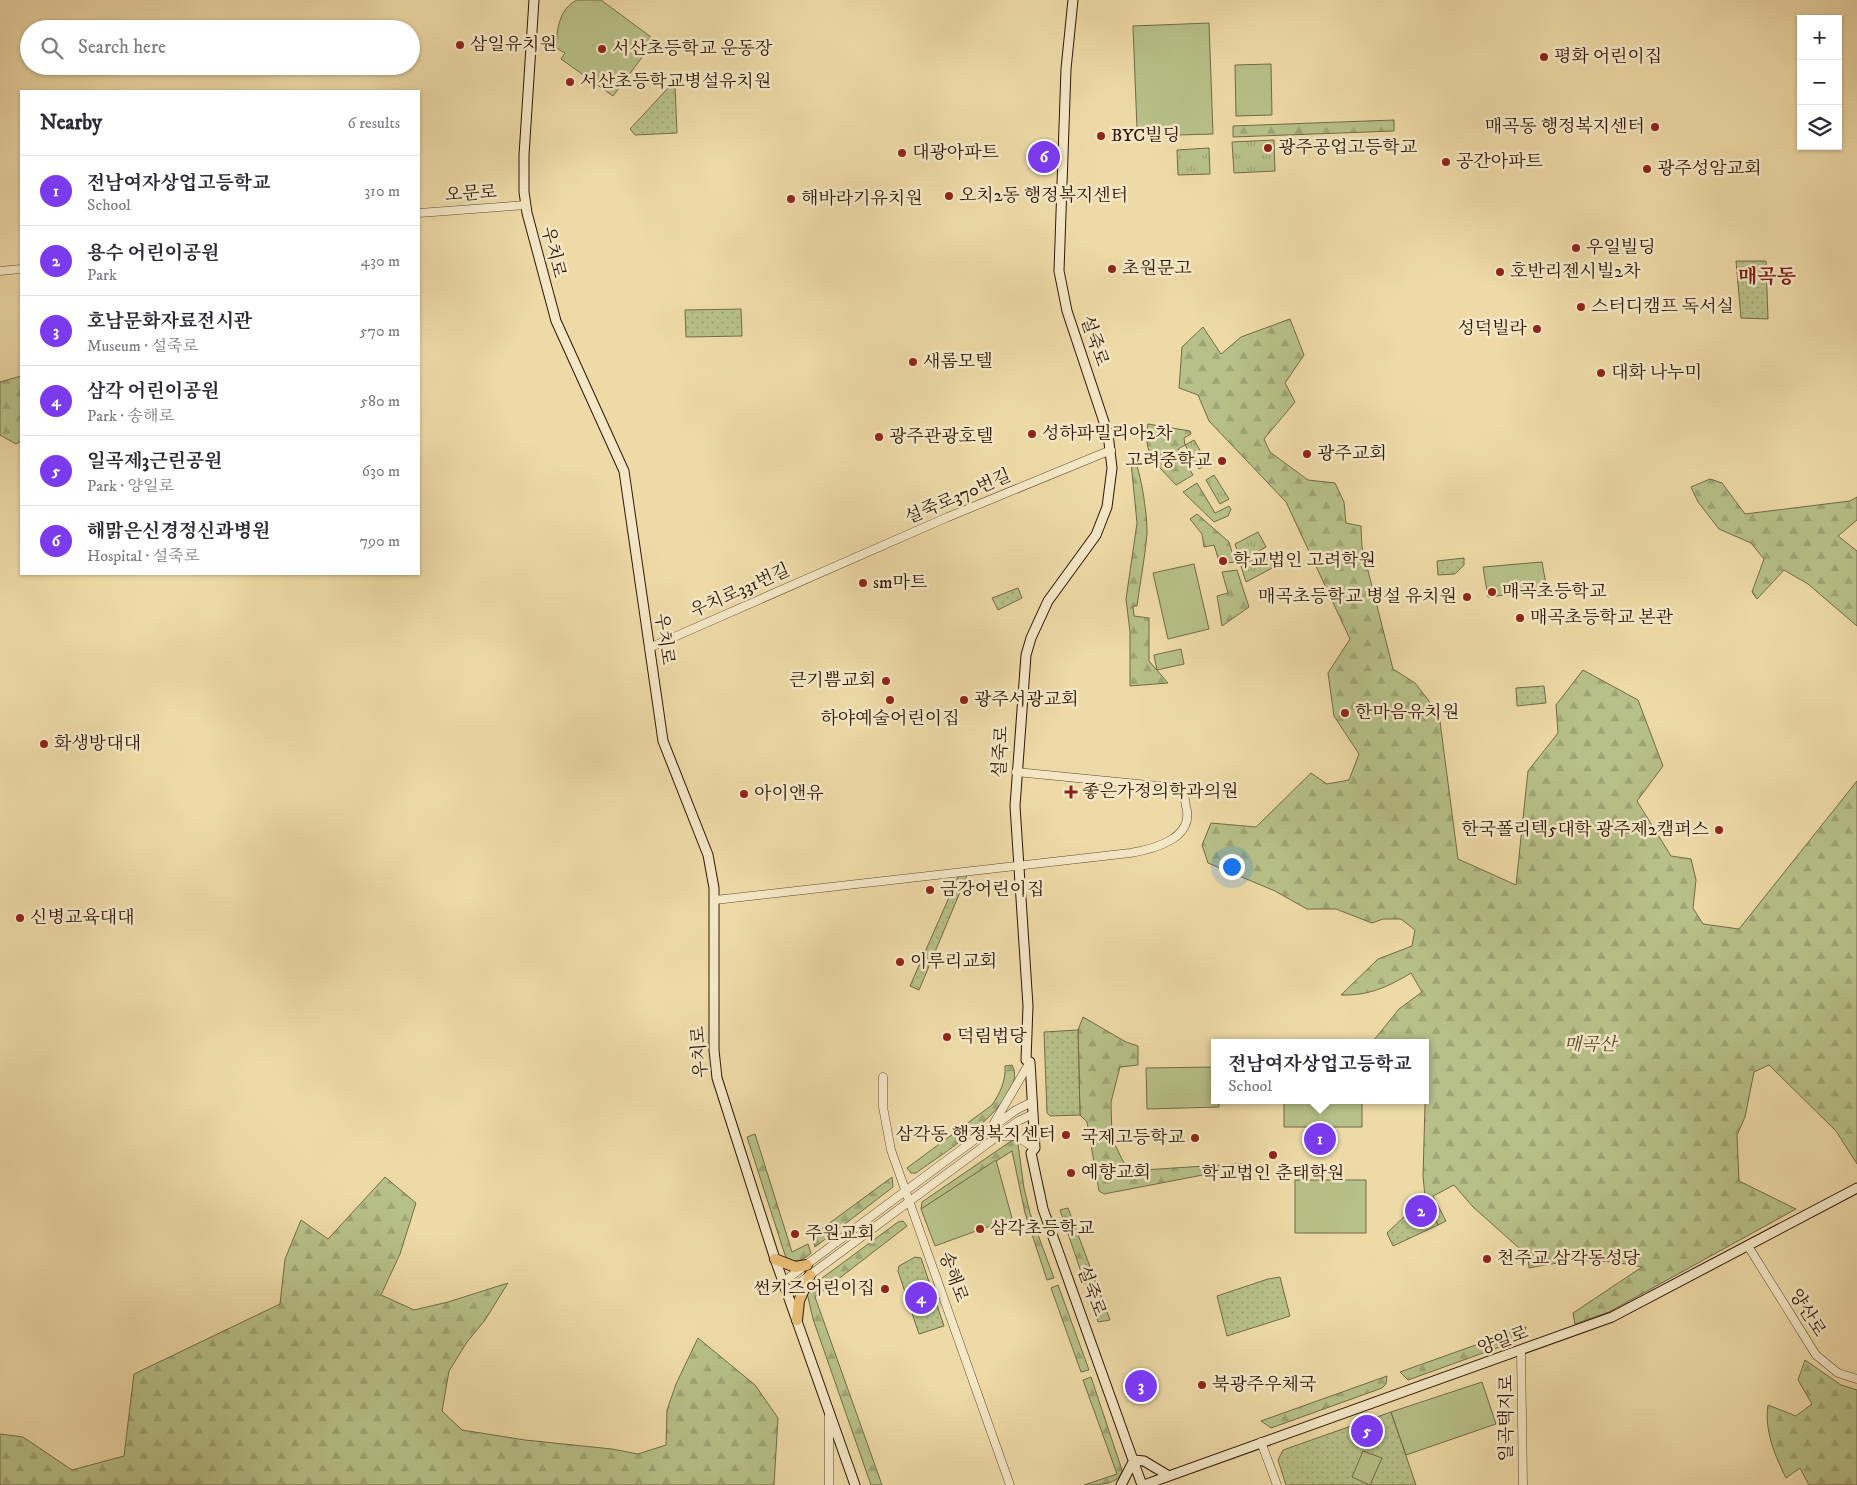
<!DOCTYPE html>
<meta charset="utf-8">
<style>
:root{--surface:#fff;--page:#f7f7f7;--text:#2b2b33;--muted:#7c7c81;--line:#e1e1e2;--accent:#7c3aed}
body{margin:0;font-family:"IM FELL DW Pica","Noto Serif KR",serif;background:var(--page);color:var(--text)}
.controls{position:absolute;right:15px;top:15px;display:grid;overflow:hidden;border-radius:0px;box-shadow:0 1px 4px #0004}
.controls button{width:45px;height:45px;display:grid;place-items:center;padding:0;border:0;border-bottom:1px solid var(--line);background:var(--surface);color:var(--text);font:25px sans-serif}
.you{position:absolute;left:1231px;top:866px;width:18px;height:18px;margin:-12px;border:4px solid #fff;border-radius:50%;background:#1a73e8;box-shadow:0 0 0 8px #1a73e833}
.badge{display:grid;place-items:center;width:32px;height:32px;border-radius:50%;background:var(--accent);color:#fff;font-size:16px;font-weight:700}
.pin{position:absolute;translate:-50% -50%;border:2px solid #fff;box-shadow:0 1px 5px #0006}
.popup{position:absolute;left:1211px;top:1039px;width:218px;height:65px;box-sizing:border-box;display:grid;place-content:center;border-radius:0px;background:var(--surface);filter:drop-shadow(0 1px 4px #0005);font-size:16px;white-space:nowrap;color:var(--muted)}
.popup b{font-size:19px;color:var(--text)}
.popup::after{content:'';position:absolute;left:50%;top:100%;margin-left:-10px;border:10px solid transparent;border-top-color:var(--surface)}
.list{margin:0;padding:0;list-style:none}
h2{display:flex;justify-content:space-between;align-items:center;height:65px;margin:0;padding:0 20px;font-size:21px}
h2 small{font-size:16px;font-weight:400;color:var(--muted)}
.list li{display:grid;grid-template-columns:32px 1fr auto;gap:15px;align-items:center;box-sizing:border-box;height:70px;padding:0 20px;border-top:1px solid var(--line)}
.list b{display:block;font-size:19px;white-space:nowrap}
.list p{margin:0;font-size:16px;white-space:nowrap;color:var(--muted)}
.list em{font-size:16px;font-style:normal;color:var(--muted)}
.icon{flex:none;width:28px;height:28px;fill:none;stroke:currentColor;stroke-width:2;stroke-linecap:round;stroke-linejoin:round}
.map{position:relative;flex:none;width:1857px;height:1485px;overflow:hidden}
.search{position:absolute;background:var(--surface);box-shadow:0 1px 4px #0004;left:20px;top:20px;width:400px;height:55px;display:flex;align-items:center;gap:12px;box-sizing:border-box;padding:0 18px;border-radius:28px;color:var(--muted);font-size:19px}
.panel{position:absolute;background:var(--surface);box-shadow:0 1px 4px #0004;left:20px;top:90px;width:400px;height:485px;border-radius:0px}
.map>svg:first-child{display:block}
.grass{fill:url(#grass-tufts);stroke:#726a46}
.forest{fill:url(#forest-firs);stroke:#726a46}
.park{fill:url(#park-dots);stroke:#726a46}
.pitch{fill:#b7c088;stroke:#726a46}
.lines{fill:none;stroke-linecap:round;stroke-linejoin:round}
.tertiary-casing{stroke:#5e462e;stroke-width:9}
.secondary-casing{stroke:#2e1505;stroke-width:11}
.primary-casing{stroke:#2e1505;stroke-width:12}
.tertiary{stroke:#f4e7c6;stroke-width:8}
.secondary{stroke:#f4e7c6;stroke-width:9}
.primary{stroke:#e7bd74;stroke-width:10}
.poi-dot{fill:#8f2418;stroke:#f4e7c6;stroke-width:2}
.labels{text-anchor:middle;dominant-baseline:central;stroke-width:5;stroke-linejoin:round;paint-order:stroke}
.poi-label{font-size:18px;fill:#2e1505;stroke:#f4e7c6;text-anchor:start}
.street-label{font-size:18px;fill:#2e1505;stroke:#f4e7c6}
.park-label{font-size:18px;font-style:italic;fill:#57482c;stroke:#f4e7c6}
.quarter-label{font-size:20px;font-weight:bold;fill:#7a1f14;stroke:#f4e7c6}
</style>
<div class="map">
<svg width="1857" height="1485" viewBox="0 0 1857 1485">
<defs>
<pattern id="grass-tufts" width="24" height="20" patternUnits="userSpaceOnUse" patternTransform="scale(1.25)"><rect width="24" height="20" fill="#b7c088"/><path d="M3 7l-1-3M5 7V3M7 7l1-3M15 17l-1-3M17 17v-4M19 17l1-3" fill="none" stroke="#9ea474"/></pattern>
<pattern id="forest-firs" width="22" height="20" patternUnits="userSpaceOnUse" patternTransform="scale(1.25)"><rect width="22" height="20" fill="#b7c088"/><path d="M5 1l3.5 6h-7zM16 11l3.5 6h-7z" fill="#9ea474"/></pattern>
<pattern id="park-dots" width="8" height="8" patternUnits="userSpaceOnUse" patternTransform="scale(1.25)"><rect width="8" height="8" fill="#b7c088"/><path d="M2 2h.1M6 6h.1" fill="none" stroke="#9ea474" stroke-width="1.8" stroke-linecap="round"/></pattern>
</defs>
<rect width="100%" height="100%" fill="#eedaa7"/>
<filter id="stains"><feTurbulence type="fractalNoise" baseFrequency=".004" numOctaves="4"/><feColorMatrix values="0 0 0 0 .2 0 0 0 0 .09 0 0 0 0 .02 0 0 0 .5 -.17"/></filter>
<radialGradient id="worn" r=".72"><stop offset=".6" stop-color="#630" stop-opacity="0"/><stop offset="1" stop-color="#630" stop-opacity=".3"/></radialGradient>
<!-- grass -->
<path class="grass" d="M 1274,140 L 1275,171 L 1234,173 L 1232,142 Z
M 1209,148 L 1210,174 L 1178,175 L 1177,150 Z
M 1194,440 L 1208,464 L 1199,469 L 1185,445 Z
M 1214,475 L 1229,499 L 1220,504 L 1206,480 Z
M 1258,532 L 1266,547 L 1240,561 L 1235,544 Z
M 1268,552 L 1276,566 L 1246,582 L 1241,566 Z"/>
<!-- forest -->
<path class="forest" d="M 1394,120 L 1394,131 L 1233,137 L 1233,126 Z
M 1290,319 L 1304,355 L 1285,383 L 1295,402 L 1264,439 L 1270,452 L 1308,480 L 1335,483 L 1344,502 L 1346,523 L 1361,526 L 1362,547 L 1393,669 L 1415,683 L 1439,714 L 1458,859 L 1516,885 L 1528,771 L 1558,733 L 1556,705 L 1583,670 L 1638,700 L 1663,766 L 1637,801 L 1671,856 L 1691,859 L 1696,880 L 1693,908 L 1703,924 L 1739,929 L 1857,781 L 1857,1164 L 1836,1131 L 1769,1065 L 1754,1072 L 1745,1117 L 1737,1135 L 1739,1181 L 1796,1209 L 1609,1312 L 1575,1324 L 1573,1313 L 1642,1267 C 1598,1258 1574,1259 1529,1268 L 1528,1256 L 1473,1207 L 1454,1185 L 1433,1196 L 1446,1221 L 1438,1225 L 1425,1197 L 1423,1176 L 1426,1070 L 1425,1043 L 1379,1043 L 1374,1040 L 1399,1009 L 1422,992 L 1411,973 C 1388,987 1368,996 1341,995 L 1378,959 L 1412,946 L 1415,930 L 1401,919 L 1383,919 L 1372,923 L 1336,909 L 1307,909 L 1275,891 L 1208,863 L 1202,845 L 1211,823 L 1256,827 L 1311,773 L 1327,784 L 1349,780 L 1359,754 L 1334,716 L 1328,673 L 1350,639 L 1286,502 L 1209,421 L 1198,395 L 1179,388 L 1182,347 L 1203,327 L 1221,354 L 1241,337 Z
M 21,376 L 21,441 L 16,444 L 0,435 L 0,382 Z
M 1148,424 L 1190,431 L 1191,434 L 1184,438 L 1185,445 L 1178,449 L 1193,475 L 1176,485 C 1157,464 1142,455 1148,424 Z
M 1130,452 C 1140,459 1148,520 1147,534 C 1145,558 1140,582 1137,606 L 1133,606 L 1134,616 L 1149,618 L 1149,661 L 1168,683 L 1130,686 L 1130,632 L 1126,599 L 1137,523 Z
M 1710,479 L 1722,483 L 1745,514 L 1850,501 L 1857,497 L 1857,520 L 1838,536 L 1857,551 L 1857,626 L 1808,584 L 1784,570 L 1757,599 L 1752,592 L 1764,559 L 1751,543 L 1719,529 L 1698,502 L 1691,487 Z
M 1197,483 L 1215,513 L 1229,506 L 1231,509 L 1228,516 L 1214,522 L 1183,492 Z
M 1197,514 L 1229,542 L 1235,562 L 1220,564 L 1214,545 L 1204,547 L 1202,534 L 1190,519 Z
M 1237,570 L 1249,607 L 1222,626 L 1217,596 L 1228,593 L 1222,572 Z
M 1083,1017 L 1126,1042 L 1138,1046 L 1138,1065 L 1120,1067 L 1111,1102 L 1112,1139 L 1128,1171 L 1251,1163 L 1252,1169 L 1234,1169 L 1104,1194 L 1099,1191 L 1087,1122 L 1080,1115 L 1078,1030 Z
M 1012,1065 C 1031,1099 939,1156 916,1173 L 911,1173 L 907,1168 L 992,1105 C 1000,1093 1006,1081 1005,1066 Z
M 755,1134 L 792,1252 L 808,1244 L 811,1253 C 803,1260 797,1264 786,1258 L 747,1137 Z
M 1017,1137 L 1024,1188 L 1030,1213 L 1054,1278 L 1047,1280 L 1025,1213 L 1012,1151 L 921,1209 L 922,1202 Z
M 385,1177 L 416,1203 L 400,1254 L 381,1295 L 414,1310 L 448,1302 L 508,1283 L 485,1320 L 467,1342 L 449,1371 L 442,1411 L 462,1430 L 525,1440 L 612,1449 L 638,1454 L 666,1445 L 667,1410 L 676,1384 L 698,1338 L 755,1385 L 778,1418 L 774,1485 L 0,1485 L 0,1434 L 23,1437 L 72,1470 L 124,1456 L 134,1374 L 280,1304 L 285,1259 L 301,1220 L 328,1239 Z
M 892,1177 L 893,1187 L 815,1247 L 812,1236 Z
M 1068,1208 L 1110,1320 L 1098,1322 L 1060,1210 Z
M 903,1221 L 907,1226 L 815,1297 L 882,1485 L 871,1485 L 813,1319 L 807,1293 L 810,1287 L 898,1222 Z
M 1058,1285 L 1089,1370 L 1081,1372 L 1051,1288 Z
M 1526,1327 L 1522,1339 L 1408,1380 L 1400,1372 Z
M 1805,1360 L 1841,1385 L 1857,1390 L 1857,1485 L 1809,1485 L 1800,1468 L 1786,1478 C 1775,1456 1764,1430 1768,1405 L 1796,1416 L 1812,1404 L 1798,1380 Z
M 1387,1376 L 1386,1384 L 1382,1388 L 1271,1428 L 1261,1421 Z
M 1091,1377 L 1122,1470 C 1120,1485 1098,1485 1084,1485 L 1117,1474 L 1083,1380 Z"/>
<!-- park -->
<path class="park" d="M 675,86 L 677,133 L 635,135 L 630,129 L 669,87 Z
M 1736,261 L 1766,261 L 1768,319 L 1741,318 Z
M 741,309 L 742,336 L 686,337 L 685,310 Z
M 1464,558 L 1464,565 L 1455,574 L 1438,575 L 1437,561 Z
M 1018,588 L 1022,598 L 998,610 L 992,598 Z
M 1544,686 L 1546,703 L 1517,706 L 1516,688 Z
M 961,870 L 968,873 L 919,990 L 910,986 Z
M 1078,1030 L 1080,1115 L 1050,1116 L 1047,1113 L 1044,1032 Z
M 1425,1197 L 1438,1225 L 1393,1246 L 1387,1233 Z
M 915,1257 L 921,1258 L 944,1326 L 919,1334 L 898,1271 L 899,1266 Z
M 1280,1277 L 1290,1316 L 1227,1336 L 1217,1296 L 1268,1279 Z
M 1391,1412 L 1416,1485 L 1286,1485 L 1278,1460 L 1283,1450 Z"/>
<!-- pitch -->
<path class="pitch" d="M 577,0 L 601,0 L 655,40 L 613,96 L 561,59 L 565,53 L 556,48 C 557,29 559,9 577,0 Z
M 1209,23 L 1213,134 L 1177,135 L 1176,127 L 1137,129 L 1133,26 Z
M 1271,64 L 1272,115 L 1236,116 L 1235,65 Z
M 1542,562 L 1547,590 L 1488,597 L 1483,567 Z
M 1194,564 L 1209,629 L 1168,639 L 1153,573 Z
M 1181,649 L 1184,664 L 1157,670 L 1154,655 Z
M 1215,1067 L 1215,1100 L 1219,1100 L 1219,1107 L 1147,1109 L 1146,1068 Z
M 1284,1100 L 1362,1100 L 1362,1127 L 1284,1127 Z
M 996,1160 L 1012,1218 L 935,1246 L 921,1209 Z
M 1295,1180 L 1366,1180 L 1366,1233 L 1295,1233 Z
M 1482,1382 L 1496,1424 L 1406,1455 L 1391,1412 Z
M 1363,1451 L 1382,1458 L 1370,1485 L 1352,1477 Z"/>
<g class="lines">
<defs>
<path id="tertiary" d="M 419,213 L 526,205
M 0,271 L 21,269
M 649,648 L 948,517 L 1111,450
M 715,900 L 1130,853 C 1155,849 1195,838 1186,806 C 1185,799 1184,793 1179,788 L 1016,772
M 883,1077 L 883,1107 L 891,1150 L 1010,1485
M 994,1123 L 1030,1062
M 999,1136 L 1015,1136 L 1035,1148
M 1748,1246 L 1816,1355 L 1838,1373 L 1857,1379
M 783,1282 L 947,1160 L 1016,1110 L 1032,1102
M 787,1292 L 1018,1121 L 1033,1114
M 1521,1351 L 1523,1485
M 829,1416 L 829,1485
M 1261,1442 L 1277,1485"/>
<path id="secondary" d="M 534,0 L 524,155 L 524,192 L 527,213 L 556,321 L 624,471 L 663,741 L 708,855 L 714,888 L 714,1050 L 717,1078 L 775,1259 L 855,1485
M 1073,0 L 1066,69 L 1059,271 L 1067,311 L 1108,434 L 1112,468 L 1107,507 L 1096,535 L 1048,601 L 1031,638 L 1026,655 L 1015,806 L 1028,1006 L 1026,1060 L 1030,1062 L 1035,1148 L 1031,1153 L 1043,1209 L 1142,1485
M 1134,1460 L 1144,1461 L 1169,1476
M 1121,1485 L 1134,1460
M 1144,1485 L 1612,1317 L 1857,1188"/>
<path id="primary" d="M 775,1259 L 795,1267 L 807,1265
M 797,1320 L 799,1301 L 810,1275"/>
</defs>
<!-- tertiary casing -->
<use href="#tertiary" class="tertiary-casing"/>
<!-- secondary casing -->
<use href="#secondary" class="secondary-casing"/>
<!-- primary casing -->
<use href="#primary" class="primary-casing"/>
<!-- tertiary -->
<use href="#tertiary" class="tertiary"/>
<!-- secondary -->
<use href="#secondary" class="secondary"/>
<!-- primary -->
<use href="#primary" class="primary"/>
</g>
<!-- markers -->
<g class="poi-dot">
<circle cx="460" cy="45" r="5"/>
<circle cx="602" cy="49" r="5"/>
<circle cx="1544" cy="57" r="5"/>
<circle cx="570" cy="82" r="5"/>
<circle cx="1655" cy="127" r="5"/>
<circle cx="1101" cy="136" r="5"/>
<circle cx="1268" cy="148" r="5"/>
<circle cx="902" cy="153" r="5"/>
<circle cx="1446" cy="162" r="5"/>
<circle cx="1647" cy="169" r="5"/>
<circle cx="949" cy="196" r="5"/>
<circle cx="791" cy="199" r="5"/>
<circle cx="1576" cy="248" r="5"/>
<circle cx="1112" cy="269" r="5"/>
<circle cx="1500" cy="272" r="5"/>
<circle cx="1581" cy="307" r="5"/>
<circle cx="1537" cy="329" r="5"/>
<circle cx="913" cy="362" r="5"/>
<circle cx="1601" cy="373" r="5"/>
<circle cx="1032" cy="434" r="5"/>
<circle cx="879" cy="437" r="5"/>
<circle cx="1307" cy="454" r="5"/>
<circle cx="1222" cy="461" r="5"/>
<circle cx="1223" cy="561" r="5"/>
<circle cx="863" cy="583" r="5"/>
<circle cx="1492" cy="592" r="5"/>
<circle cx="1467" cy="597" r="5"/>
<circle cx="1520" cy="618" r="5"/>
<circle cx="886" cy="681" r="5"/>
<circle cx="890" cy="700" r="5"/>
<circle cx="964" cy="700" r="5"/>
<circle cx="1345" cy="713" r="5"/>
<circle cx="44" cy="744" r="5"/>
<path d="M1068.5 784.5h5v5h5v5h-5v5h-5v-5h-5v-5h5z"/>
<circle cx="744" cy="794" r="5"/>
<circle cx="1719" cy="830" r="5"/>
<circle cx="930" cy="890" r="5"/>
<circle cx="20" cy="918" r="5"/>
<circle cx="900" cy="962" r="5"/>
<circle cx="947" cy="1037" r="5"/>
<circle cx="1066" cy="1135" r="5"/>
<circle cx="1195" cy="1138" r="5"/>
<circle cx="1273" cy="1155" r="5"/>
<circle cx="1071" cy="1173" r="5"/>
<circle cx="980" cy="1229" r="5"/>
<circle cx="795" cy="1234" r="5"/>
<circle cx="1487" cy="1259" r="5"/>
<circle cx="885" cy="1289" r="5"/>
<circle cx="1202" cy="1385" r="5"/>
</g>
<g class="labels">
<!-- poi labels -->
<g class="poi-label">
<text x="470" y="45">삼일유치원</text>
<text x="612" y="49">서산초등학교 운동장</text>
<text x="1554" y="57">평화 어린이집</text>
<text x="580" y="82">서산초등학교병설유치원</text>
<text x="1645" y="127" text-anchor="end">매곡동 행정복지센터</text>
<text x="1111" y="136">BYC빌딩</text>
<text x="1278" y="148">광주공업고등학교</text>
<text x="912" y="153">대광아파트</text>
<text x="1456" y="162">공간아파트</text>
<text x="1657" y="169">광주성암교회</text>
<text x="959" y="196">오치2동 행정복지센터</text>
<text x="801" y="199">해바라기유치원</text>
<text x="1586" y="248">우일빌딩</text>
<text x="1122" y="269">초원문고</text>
<text x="1510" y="272">호반리젠시빌2차</text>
<text x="1591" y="307">스터디캠프 독서실</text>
<text x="1527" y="329" text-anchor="end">성덕빌라</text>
<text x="923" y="362">새롬모텔</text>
<text x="1611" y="373">대화 나누미</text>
<text x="1042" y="434">성하파밀리아2차</text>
<text x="889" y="437">광주관광호텔</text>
<text x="1317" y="454">광주교회</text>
<text x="1212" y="461" text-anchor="end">고려중학교</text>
<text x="1233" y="561">학교법인 고려학원</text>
<text x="873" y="583">sm마트</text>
<text x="1502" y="592">매곡초등학교</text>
<text x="1457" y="597" text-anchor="end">매곡초등학교 병설 유치원</text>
<text x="1530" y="618">매곡초등학교 본관</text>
<text x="876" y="681" text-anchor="end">큰기쁨교회</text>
<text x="974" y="700">광주서광교회</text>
<text x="1355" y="713">한마음유치원</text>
<text x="890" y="719" text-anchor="middle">하야예술어린이집</text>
<text x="54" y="744">화생방대대</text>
<text x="1082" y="792">좋은가정의학과의원</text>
<text x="754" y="794">아이앤유</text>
<text x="1709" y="830" text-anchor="end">한국폴리텍5대학 광주제2캠퍼스</text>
<text x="940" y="890">금강어린이집</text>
<text x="30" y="918">신병교육대대</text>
<text x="910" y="962">이루리교회</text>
<text x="957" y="1037">덕림법당</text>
<text x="1056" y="1135" text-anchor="end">삼각동 행정복지센터</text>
<text x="1185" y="1138" text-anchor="end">국제고등학교</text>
<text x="1081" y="1173">예향교회</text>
<text x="1273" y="1174" text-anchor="middle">학교법인 춘태학원</text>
<text x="990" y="1229">삼각초등학교</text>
<text x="805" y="1234">주원교회</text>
<text x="1497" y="1259">천주교 삼각동성당</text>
<text x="875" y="1289" text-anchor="end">썬키즈어린이집</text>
<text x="1212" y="1385">북광주우체국</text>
</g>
<!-- street labels -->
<g class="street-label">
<text transform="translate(471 194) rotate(-4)">오문로</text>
<text transform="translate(553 252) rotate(76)">우치로</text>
<text transform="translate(1094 341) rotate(71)">설죽로</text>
<text transform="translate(958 497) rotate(-23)">설죽로370번길</text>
<text transform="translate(740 591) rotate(-24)">우치로331번길</text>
<text transform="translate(664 639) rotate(82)">우치로</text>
<text transform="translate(1001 752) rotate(-87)">설죽로</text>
<text transform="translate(700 1052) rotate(-94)">우치로</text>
<text transform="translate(953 1277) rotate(70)">송해로</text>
<text transform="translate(1091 1291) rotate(70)">설죽로</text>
<text transform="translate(1807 1313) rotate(58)">양산로</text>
<text transform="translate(1503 1341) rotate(-20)">양일로</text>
<text transform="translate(1507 1418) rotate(-90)">일곡택지로</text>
</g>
<!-- park labels -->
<g class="park-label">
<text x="1590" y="1045">매곡산</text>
</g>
<!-- quarter labels -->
<g class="quarter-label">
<text x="1767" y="277">매곡동</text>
</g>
</g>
<rect width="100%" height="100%" filter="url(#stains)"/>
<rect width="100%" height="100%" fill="url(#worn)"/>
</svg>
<div class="controls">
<button>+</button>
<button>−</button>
<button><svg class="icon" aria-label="layers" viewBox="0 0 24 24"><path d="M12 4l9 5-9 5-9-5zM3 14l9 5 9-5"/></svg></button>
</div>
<div class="you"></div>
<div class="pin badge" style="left:1320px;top:1139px">1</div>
<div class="popup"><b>전남여자상업고등학교</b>School</div>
<div class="pin badge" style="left:1421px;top:1211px">2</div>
<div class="pin badge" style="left:1141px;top:1386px">3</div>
<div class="pin badge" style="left:921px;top:1298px">4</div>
<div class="pin badge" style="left:1367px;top:1431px">5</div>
<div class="pin badge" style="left:1044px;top:157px">6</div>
<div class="search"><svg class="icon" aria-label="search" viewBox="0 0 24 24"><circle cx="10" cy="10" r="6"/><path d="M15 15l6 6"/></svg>Search here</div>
<section class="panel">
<h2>Nearby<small>6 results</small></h2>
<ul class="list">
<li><span class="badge">1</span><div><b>전남여자상업고등학교</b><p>School</p></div><em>310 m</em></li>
<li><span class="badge">2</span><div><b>용수 어린이공원</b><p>Park</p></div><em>430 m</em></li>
<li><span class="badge">3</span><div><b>호남문화자료전시관</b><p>Museum · 설죽로</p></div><em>570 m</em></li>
<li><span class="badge">4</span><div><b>삼각 어린이공원</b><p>Park · 송해로</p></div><em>580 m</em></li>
<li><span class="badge">5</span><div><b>일곡제3근린공원</b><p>Park · 양일로</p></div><em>630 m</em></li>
<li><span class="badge">6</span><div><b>해맑은신경정신과병원</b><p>Hospital · 설죽로</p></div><em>790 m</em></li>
</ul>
</section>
</div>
